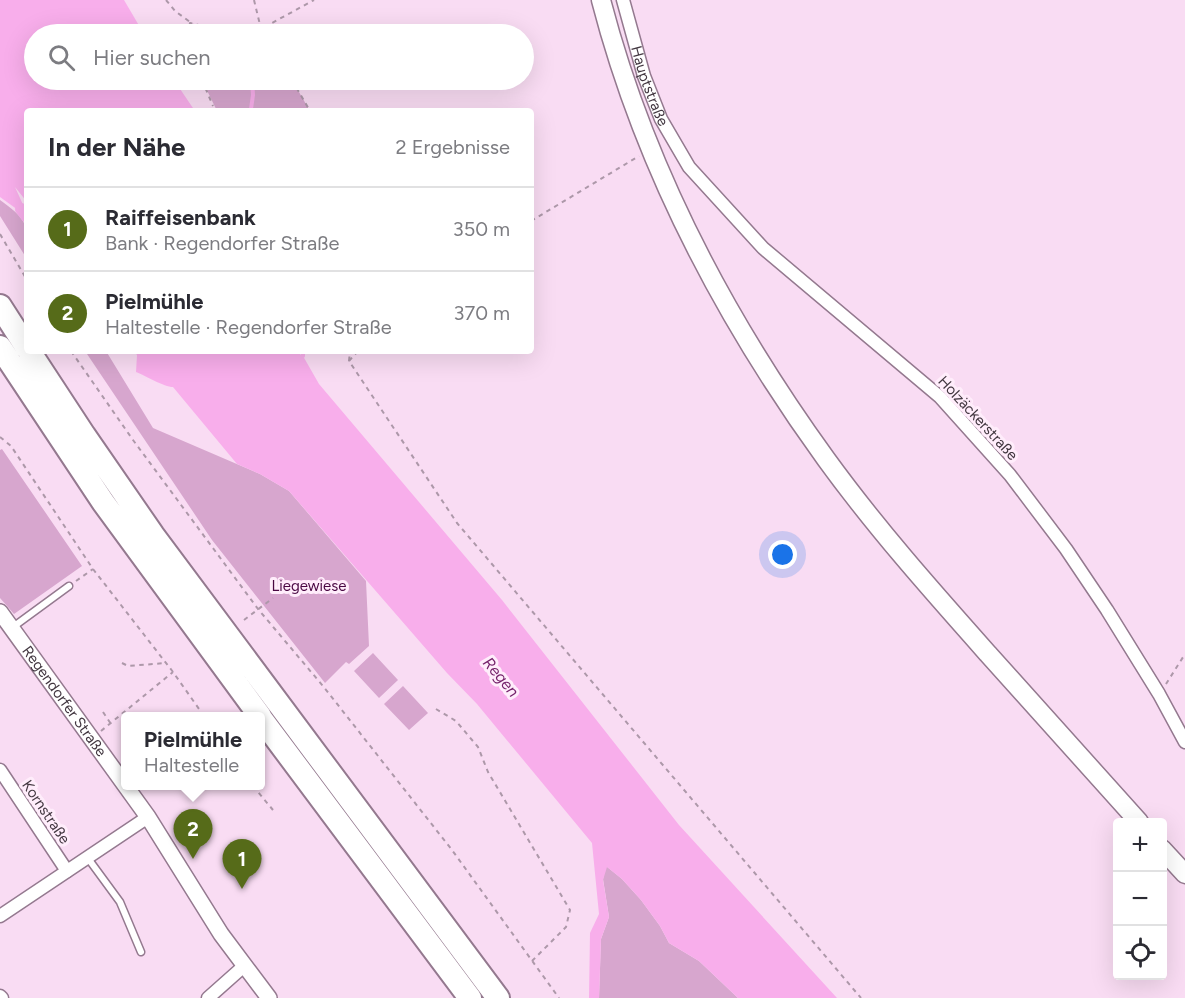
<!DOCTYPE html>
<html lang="de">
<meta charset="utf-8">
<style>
:root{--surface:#fff;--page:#f2f2f3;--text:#2b2b33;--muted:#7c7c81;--line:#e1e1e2;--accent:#566b19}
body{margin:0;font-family:Figtree,sans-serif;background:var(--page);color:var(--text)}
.controls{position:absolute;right:18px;bottom:18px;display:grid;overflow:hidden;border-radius:6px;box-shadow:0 6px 24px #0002}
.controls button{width:54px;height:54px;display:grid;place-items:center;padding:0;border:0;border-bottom:2px solid var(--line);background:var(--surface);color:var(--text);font:30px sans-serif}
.you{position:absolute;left:783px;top:555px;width:21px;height:21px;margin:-15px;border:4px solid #fff;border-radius:50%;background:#1a73e8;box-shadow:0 0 0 9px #1a73e833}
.badge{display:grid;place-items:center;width:39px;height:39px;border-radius:50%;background:var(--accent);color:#fff;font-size:20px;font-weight:700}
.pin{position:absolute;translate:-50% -50px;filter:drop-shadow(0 2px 3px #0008)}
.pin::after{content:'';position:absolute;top:32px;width:21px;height:18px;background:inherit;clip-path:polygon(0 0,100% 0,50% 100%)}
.popup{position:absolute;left:121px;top:712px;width:144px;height:78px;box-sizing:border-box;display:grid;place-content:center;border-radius:6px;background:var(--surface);filter:drop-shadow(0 2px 4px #0005);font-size:20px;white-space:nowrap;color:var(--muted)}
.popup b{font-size:22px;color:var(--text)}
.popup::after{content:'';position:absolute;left:50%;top:100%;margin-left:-12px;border:12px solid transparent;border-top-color:var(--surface)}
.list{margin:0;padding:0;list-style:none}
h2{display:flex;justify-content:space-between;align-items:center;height:78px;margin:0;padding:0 24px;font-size:26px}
h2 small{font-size:20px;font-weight:400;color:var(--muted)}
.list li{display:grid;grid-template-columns:39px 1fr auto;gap:18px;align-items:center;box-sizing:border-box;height:84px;padding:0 24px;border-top:2px solid var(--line)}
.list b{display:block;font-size:22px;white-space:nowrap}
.list p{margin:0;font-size:20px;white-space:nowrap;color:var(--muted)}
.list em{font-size:20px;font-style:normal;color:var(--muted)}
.icon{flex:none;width:33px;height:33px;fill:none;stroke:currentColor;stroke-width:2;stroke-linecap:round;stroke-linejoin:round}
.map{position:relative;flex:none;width:1185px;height:998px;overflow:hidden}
.search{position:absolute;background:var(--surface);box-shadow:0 6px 24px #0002;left:24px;top:24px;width:510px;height:66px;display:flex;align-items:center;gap:15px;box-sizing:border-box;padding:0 21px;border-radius:33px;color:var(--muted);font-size:22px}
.panel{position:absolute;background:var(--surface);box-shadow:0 6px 24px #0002;left:24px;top:108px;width:510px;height:246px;border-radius:6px}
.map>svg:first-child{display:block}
.green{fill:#d7a6ce}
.water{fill:#f8aeeb}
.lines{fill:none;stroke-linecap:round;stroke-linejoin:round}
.stream{stroke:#f8aeeb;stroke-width:4}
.canal{stroke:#f8aeeb;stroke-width:12}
.service-casing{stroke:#94798f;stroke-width:9}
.minor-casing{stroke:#94798f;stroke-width:15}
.tertiary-casing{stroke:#94798f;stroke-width:18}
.secondary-casing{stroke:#94798f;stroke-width:21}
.motorway-casing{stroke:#94798f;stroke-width:26}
.path{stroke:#ad98a9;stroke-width:2;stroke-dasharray:4.5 4.5;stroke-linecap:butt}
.service{stroke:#fff;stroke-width:6}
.minor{stroke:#fff;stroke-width:12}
.tertiary{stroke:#fff;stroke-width:15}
.secondary{stroke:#fff;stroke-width:18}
.motorway{stroke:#fff;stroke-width:22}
.labels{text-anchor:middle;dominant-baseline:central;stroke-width:6;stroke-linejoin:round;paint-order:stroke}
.street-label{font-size:15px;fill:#423740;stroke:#ffedfb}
.park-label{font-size:15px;fill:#490742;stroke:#ffedfb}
.water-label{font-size:16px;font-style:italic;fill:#731f69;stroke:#ffedfb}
</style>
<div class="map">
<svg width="1185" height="998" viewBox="0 0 1185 998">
<rect width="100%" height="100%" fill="#f9dcf3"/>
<!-- green -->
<path class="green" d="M 190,23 L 236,34 L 188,34 Z
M 202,80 L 292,80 L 310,111 L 217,111 Z
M 0,200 C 30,222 27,224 27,259 L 0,216 Z
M 85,351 L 106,351 L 153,428 L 260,474 L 289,491 L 366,581 L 369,646 L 349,664 L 346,662 L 325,683 L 212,540 Z
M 2,449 L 82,566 L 14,614 L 0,598 L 0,450 Z
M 373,653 L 398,680 L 379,698 L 354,671 Z
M 403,686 L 428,713 L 409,730 L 384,704 Z
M 606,866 L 622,879 L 641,900 L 660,926 L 669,943 L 699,961 L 738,998 L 599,998 L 601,939 L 609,917 L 603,879 Z"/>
<!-- water -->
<path class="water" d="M 0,0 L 124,0 L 144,34 L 34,34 L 34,80 L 174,80 L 195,111 L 27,111 L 27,202 L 15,187 L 25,209 L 18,210 L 0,197 Z
M 134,351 L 295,351 L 303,356 L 319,384 L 502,600 L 679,825 L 837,998 L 738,998 L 699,961 L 669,943 L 660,926 L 641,900 L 622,879 L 607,867 L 603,880 L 609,917 L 601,939 L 599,998 L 589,998 L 590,933 L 599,914 L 592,843 L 477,704 L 447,673 L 289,491 L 260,474 L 237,464 L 173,387 C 164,387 146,376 136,372 L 137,355 Z"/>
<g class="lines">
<!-- stream -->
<path class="stream" d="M 252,80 L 253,95 L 251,109 L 254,111
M 303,351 L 303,356"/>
<!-- canal -->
<path class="canal" d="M 21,209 L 27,217"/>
<defs>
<path id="service" d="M 13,627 L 69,586
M 87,857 L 120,902 L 141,952"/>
<g id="minor">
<path id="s1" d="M 623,0 L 644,76 L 661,119 L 689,167 L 763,248 L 940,397 L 1010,475 L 1066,549 L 1107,610 L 1159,694 L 1185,742"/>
<path d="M 0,770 L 67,871"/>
<path d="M 0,916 L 148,817"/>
<path d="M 0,996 L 2,998"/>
<path d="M 208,998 L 244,966"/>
</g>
<g id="tertiary">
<path id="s2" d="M 0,612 L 148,817 L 221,934 L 269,998"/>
</g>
<path id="secondary" d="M 601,0 C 644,166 726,321 826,459 C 876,528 933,592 989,655 C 1039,711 1089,767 1139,822
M 1162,849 L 1185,874"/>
<path id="motorway" d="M 0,306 L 27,348
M 0,347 L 103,502 L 260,716
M 29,351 L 84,435 L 153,535 L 498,998
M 260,717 L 470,998"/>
</defs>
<!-- service casing -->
<use href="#service" class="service-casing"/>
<!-- minor casing -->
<use href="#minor" class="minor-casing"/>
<!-- tertiary casing -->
<use href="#tertiary" class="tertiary-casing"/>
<!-- secondary casing -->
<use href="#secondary" class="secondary-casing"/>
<!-- motorway casing -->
<use href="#motorway" class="motorway-casing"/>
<!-- path -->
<path class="path" d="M 166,0 L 175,11 L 190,22
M 254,0 L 261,29
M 188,34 L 190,23 L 236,34
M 260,34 L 261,29 L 314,0
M 202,80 L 213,106
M 292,80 L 310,111
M 531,221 L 639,156
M 0,234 L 27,280
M 71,351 L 133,440 L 258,609 L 323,686 L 452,850 L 559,998
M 358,351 L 349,361 L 457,523 L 861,998
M 349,361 L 350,351
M 0,437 L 11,446 L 93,569 L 173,672 L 204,716
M 76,581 L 93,569
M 244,620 L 273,598
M 122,663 L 128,666 L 166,663
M 1166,684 L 1185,654
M 436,709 L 456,721 L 478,747 L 488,772 L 570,910 L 566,927 L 532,961
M 103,712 L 111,724
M 101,731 L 173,672
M 253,786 L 273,810"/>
<!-- service -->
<use href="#service" class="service"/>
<!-- minor -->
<use href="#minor" class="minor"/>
<!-- tertiary -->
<use href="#tertiary" class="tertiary"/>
<!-- secondary -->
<use href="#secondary" class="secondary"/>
<!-- motorway -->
<use href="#motorway" class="motorway"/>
</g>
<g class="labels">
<!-- street labels -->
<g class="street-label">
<text stroke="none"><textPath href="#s1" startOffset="90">Hauptstraße</textPath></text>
<text transform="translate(978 418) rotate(47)">Holzäckerstraße</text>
<text stroke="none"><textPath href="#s2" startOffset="110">Regendorfer Straße</textPath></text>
<text transform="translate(46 812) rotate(56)">Kornstraße</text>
</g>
<!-- park labels -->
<g class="park-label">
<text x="309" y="586">Liegewiese</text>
</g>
<!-- water labels -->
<g class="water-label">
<text transform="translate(501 677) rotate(50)">Regen</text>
</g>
</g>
</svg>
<div class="controls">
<button>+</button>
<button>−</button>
<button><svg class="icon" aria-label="locate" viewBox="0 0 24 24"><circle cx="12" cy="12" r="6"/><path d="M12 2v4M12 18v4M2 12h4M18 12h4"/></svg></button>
</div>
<div class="you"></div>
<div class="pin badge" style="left:242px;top:889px">1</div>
<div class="pin badge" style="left:193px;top:859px">2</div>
<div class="popup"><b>Pielmühle</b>Haltestelle</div>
<div class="search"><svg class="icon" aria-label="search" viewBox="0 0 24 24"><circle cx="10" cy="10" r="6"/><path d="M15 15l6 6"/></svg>Hier suchen</div>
<section class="panel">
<h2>In der Nähe<small>2 Ergebnisse</small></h2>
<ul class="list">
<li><span class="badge">1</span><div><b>Raiffeisenbank</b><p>Bank · Regendorfer Straße</p></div><em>350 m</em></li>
<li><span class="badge">2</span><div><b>Pielmühle</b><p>Haltestelle · Regendorfer Straße</p></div><em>370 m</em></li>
</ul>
</section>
</div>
